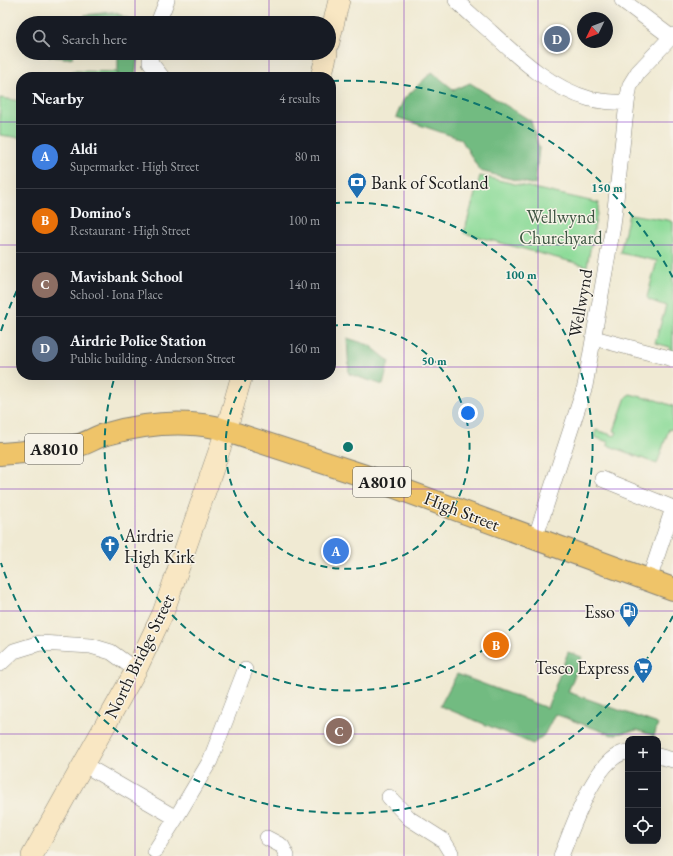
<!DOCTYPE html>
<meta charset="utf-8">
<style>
:root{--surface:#171b24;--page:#20242c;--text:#f1f3f6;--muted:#9ea1a6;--line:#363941;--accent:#7c3aed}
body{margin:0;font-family:"EB Garamond",serif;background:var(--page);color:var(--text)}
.controls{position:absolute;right:12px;bottom:12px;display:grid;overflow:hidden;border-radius:8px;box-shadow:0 4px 16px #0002}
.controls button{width:36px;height:36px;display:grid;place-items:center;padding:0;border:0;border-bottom:1px solid var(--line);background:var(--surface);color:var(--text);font:20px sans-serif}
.compass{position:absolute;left:577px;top:12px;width:36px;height:36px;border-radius:50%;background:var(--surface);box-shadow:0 4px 16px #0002;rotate:227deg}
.you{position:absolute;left:468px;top:413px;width:14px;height:14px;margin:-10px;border:3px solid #fff;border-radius:50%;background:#1a73e8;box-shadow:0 0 0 6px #1a73e833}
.badge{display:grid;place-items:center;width:26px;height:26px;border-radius:50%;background:var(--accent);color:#fff;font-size:13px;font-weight:700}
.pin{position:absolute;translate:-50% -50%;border:2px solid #fff;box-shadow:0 1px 4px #0006}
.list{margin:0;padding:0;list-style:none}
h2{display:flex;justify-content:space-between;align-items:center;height:52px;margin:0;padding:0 16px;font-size:17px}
h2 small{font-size:13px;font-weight:400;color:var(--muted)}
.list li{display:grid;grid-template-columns:26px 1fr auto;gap:12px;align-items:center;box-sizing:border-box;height:64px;padding:0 16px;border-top:1px solid var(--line)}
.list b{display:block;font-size:15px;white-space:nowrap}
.list p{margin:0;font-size:13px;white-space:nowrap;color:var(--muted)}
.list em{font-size:13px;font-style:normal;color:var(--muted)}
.icon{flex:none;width:22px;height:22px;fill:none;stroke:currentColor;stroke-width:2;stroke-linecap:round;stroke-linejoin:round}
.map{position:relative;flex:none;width:673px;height:856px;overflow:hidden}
.search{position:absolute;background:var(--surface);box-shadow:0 4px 16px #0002;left:16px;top:16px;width:320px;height:44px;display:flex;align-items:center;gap:10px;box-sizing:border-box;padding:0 14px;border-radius:22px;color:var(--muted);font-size:15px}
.panel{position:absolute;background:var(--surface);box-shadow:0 4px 16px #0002;left:16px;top:72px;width:320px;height:308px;border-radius:16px}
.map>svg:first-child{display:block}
.green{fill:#8ddb99;stroke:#547c5a}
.forest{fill:#72bb81;stroke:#476c4e}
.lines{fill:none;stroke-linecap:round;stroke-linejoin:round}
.street-casing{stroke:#868378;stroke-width:16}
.secondary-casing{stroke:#868378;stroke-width:22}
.primary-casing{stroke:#868378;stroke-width:24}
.street{stroke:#fff;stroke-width:15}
.secondary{stroke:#f9e7c3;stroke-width:21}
.primary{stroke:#efc469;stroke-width:22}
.grid{fill:none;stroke:#7b2cbf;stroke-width:1;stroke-opacity:0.55}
.ring{fill:none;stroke:#0f766e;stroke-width:2;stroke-dasharray:7 5}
.labels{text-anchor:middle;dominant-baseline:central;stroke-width:3;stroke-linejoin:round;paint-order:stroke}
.shield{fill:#f7f3e8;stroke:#5e5c59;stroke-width:1}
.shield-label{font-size:17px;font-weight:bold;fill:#1c1c1c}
.poi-label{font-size:18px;fill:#1c1c1c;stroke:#f7f3e8;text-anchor:start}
.park-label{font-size:18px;fill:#3e5542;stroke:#f7f3e8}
.street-label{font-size:18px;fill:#1c1c1c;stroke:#f7f3e8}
.centre{fill:#0f766e;stroke:#f7f3e8;stroke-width:2}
.ring-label{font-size:12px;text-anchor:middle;font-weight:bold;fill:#0f766e;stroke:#f7f3e8;stroke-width:3;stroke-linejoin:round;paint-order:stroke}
</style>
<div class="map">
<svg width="673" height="856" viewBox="0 0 673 856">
<rect width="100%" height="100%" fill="#f7f3e8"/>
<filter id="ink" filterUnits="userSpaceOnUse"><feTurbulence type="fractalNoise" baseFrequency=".025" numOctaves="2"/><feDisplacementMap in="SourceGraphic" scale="8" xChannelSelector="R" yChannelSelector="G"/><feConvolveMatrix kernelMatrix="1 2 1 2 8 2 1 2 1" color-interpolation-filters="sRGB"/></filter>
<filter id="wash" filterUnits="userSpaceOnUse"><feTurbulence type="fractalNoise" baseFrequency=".012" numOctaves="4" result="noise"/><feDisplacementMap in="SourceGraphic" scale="16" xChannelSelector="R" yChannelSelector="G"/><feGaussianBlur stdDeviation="0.9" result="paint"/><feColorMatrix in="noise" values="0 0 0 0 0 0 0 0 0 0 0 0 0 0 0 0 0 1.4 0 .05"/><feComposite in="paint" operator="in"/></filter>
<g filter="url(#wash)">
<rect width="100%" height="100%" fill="#f0ead3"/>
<!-- green -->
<path class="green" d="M 72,71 L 117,72 L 118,77 L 72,77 Z
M 0,98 L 21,101 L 21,138 L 0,135 Z
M 480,176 L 599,203 L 587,266 L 464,233 Z
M 629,214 L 668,220 L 673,222 L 673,359 L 668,357 L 670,347 L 655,343 L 666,306 L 649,300 L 647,297 L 657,261 L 620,253 Z
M 630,394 L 646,398 L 650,398 L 673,406 L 673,430 L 669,429 L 657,464 L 607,445 L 608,442 L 594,437 L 596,430 L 615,436 L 617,432 L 614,431 L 626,397 Z"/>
<!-- forest -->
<path class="forest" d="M 113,12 L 141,23 L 62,23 L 78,22 L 85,15 Z
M 26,53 L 73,53 L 72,58 L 64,58 Z
M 118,53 L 138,53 L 135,77 L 118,77 Z
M 432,72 L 454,90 L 470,83 L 531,121 L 539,148 L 535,185 L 480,171 L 461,139 L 396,117 L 404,99 Z
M 347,338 L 369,345 L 389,361 L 383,385 L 349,374 Z
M 568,652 L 582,657 L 568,692 L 658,724 L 654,736 L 637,730 L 612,735 L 555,714 L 544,735 L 533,744 L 440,706 L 457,674 L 547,708 Z"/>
</g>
<g filter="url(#ink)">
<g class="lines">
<defs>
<path id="street" d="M 456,0 C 467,12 480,22 492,33 C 521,60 551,88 590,99 C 602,102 615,102 627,103
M 622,0 L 671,37
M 158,23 L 167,0
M 151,53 L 150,62 L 162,77
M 594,338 L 673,359
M 602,479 L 673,508
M 535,539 L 585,386 L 613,226 L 627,103 L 630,85 L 638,72 L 673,35
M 649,580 L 673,508
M 0,664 L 14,651 L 40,643 L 91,646 L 111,652 L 136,670
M 658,756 L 673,760
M 83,764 L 176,818
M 389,797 L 410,819 L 443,840 L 451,853 L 451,856
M 267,838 L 282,846 L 287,856
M 155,851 L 176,818 L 210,761 L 245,670
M 561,856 C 572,830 596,754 628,752"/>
<path id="secondary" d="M 329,42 L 339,0
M 321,77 L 327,53
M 32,856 L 136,670 L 163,613 L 226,431 L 242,375"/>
<path id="primary" d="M 0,454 C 26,452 53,450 79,445 C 88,443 97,436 107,434 C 143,424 178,420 215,427 L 365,476 L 673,589"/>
</defs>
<!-- street casing -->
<use href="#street" class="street-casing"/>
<!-- secondary casing -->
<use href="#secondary" class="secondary-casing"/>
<!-- primary casing -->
<use href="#primary" class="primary-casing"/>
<!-- street -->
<use href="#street" class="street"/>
<!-- secondary -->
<use href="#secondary" class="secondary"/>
<!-- primary -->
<use href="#primary" class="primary"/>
</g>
</g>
<!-- grid -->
<path class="grid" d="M 135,0 L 135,23M 269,0 L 269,23M 404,0 L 404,856M 538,0 L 538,856M 135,53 L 135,77M 269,53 L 269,77M 0,122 L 21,122M 331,122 L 673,122M 0,245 L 21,245M 331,245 L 673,245M 0,367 L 21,367M 331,367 L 673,367M 135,375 L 135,856M 269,375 L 269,856M 0,489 L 673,489M 0,611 L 673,611M 0,734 L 673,734"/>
<!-- distance rings -->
<g class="ring">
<path d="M331 326A122 122 0 1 1 249 375"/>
<path d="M333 203A244 244 0 1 1 115 376"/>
<path d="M673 616A366 366 0 0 1 1 563M1 331A366 366 0 0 1 20 284M332 81A366 366 0 0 1 673 278"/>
</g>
<!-- icons -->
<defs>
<symbol id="bank-pin" viewBox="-11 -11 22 30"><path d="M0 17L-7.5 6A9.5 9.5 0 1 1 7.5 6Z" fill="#1f6fb2" stroke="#f7f3e8"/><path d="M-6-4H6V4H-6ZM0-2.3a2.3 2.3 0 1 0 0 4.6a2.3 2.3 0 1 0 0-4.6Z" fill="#fff"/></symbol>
<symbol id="church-pin" viewBox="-11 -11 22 30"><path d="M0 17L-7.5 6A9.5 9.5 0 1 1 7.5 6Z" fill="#1f6fb2" stroke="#f7f3e8"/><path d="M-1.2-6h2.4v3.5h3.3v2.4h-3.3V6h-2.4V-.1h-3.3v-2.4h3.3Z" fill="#fff"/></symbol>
<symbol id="fuel-pin" viewBox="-11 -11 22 30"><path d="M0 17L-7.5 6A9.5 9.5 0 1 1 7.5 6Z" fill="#1f6fb2" stroke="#f7f3e8"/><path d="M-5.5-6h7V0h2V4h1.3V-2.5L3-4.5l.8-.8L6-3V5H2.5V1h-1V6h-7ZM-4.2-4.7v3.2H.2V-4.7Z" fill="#fff"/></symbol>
<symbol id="supermarket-pin" viewBox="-11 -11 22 30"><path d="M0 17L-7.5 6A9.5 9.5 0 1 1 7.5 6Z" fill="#1f6fb2" stroke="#f7f3e8"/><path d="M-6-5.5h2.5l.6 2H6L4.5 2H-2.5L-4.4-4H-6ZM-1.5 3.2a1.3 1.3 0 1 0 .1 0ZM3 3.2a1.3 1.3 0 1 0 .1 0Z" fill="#fff"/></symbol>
</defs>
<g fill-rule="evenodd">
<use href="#bank-pin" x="346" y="171" width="22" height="30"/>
<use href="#church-pin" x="99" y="534" width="22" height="30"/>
<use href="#fuel-pin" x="618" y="600" width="22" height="30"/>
<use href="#supermarket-pin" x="632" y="656" width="22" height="30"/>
</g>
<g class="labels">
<!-- shield labels -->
<g class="shield">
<rect x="25" y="434" width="58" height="30" rx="3"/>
<rect x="353" y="467" width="58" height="30" rx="3"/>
</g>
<g class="shield-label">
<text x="54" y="449">A8010</text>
<text x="382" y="482">A8010</text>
</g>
<!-- poi labels -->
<g class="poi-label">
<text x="371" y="182">Bank of Scotland</text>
<text x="124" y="535">Airdrie<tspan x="124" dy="21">High Kirk</tspan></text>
<text x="615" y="611" text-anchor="end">Esso</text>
<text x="629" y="667" text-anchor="end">Tesco Express</text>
</g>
<!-- park labels -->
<g class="park-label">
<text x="561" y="216">Wellwynd<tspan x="561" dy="21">Churchyard</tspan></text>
</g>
<!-- street labels -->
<g class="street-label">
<text transform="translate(580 303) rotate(-80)">Wellwynd</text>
<text transform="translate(462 511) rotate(21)">High Street</text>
<text transform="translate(139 656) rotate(-64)">North Bridge Street</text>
</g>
</g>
<circle cx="348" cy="447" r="6" class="centre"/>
<g class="ring-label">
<text x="607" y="192">150 m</text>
<text x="521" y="279">100 m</text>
<text x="434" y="365">50 m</text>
</g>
</svg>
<div class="controls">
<button>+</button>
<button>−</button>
<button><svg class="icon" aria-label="locate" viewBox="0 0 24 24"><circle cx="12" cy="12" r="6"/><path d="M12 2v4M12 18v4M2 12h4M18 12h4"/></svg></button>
</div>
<svg class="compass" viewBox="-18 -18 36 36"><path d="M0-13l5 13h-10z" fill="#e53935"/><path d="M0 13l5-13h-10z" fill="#9ea1a6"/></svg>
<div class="you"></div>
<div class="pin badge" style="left:336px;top:551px;background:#3f7fe0">A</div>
<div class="pin badge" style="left:496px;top:645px;background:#e8710a">B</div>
<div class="pin badge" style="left:339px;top:731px;background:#8d6e63">C</div>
<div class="pin badge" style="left:557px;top:39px;background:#5c6f8a">D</div>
<div class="search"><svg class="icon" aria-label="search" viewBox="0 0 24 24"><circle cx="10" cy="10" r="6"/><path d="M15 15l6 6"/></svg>Search here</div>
<section class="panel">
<h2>Nearby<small>4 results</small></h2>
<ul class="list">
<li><span class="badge" style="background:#3f7fe0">A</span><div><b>Aldi</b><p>Supermarket · High Street</p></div><em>80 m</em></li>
<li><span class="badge" style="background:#e8710a">B</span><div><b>Domino's</b><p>Restaurant · High Street</p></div><em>100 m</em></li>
<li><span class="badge" style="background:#8d6e63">C</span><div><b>Mavisbank School</b><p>School · Iona Place</p></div><em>140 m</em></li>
<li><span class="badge" style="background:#5c6f8a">D</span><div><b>Airdrie Police Station</b><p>Public building · Anderson Street</p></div><em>160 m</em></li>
</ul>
</section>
</div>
